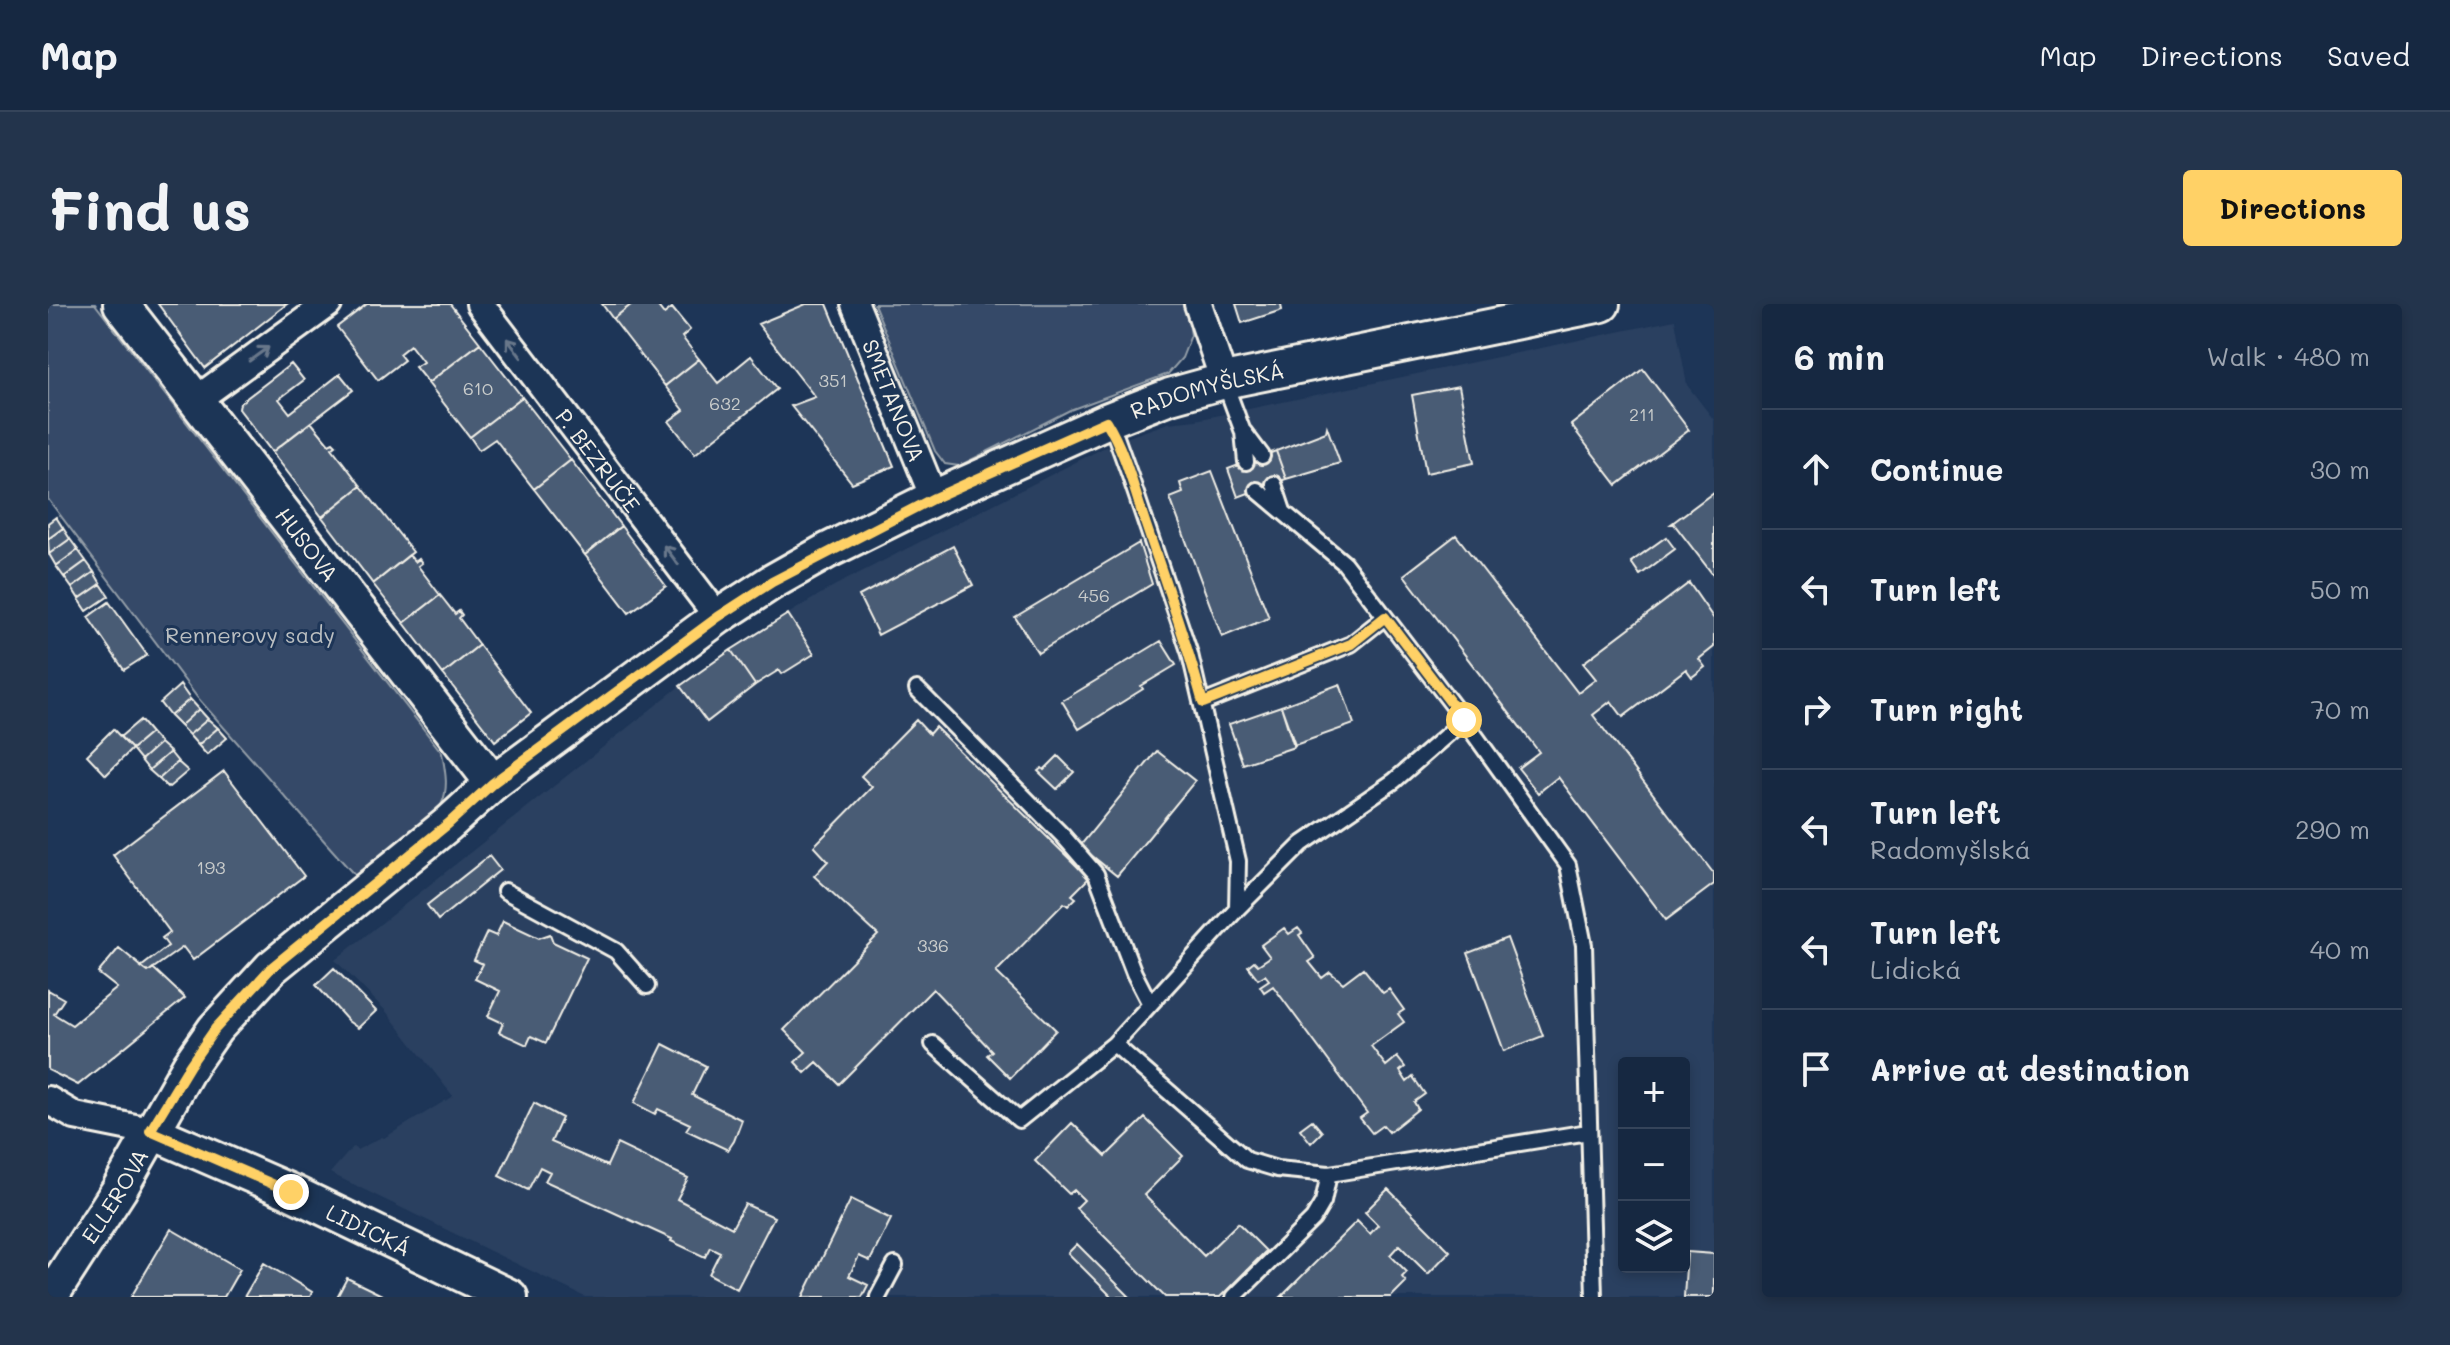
<!DOCTYPE html>
<meta charset="utf-8">
<style>
:root{--surface:#162841;--page:#23344c;--text:#f1f3f6;--muted:#9ea6b1;--line:#35445a;--accent:#ffd166}
body{margin:0;font-family:Mali,sans-serif;background:var(--page);color:var(--text)}
.controls{position:absolute;right:24px;bottom:24px;display:grid;overflow:hidden;border-radius:8px;box-shadow:0 4px 12px #0003}
.controls button{width:72px;height:72px;display:grid;place-items:center;padding:0;border:0;border-bottom:2px solid var(--line);background:var(--surface);color:var(--text);font:40px sans-serif}
.stop{position:absolute;width:24px;height:24px;margin:-18px;border:6px solid #ffd166;border-radius:50%;background:#fff}
.stop.end{background:#ffd166;border-color:#fff;box-shadow:0 2px 8px #0008}
.list{margin:0;padding:0;list-style:none}
h2{display:flex;justify-content:space-between;align-items:center;height:104px;margin:0;padding:0 32px;font-size:34px}
h2 small{font-size:26px;font-weight:400;color:var(--muted)}
.list li{display:grid;grid-template-columns:52px 1fr auto;gap:24px;align-items:center;box-sizing:border-box;height:120px;padding:0 32px;border-top:2px solid var(--line)}
.list b{display:block;font-size:30px;white-space:nowrap}
.list p{margin:0;font-size:26px;white-space:nowrap;color:var(--muted)}
.list em{font-size:26px;font-style:normal;color:var(--muted)}
.icon{flex:none;width:44px;height:44px;fill:none;stroke:currentColor;stroke-width:2;stroke-linecap:round;stroke-linejoin:round}
.map{position:relative;flex:none;width:1666px;height:993px;overflow:hidden;border-radius:8px}
header{display:flex;align-items:center;gap:48px;box-sizing:border-box;height:112px;padding:0 40px;background:var(--surface);border-bottom:2px solid var(--line)}
header strong{font-size:38px}
nav{display:flex;gap:44px;margin-inline-start:auto;font-size:28px}
.intro{display:flex;align-items:center;justify-content:space-between;box-sizing:border-box;height:192px;padding:0 48px}
h1{margin:0;font-size:56px}
.button{padding:20px 36px;border-radius:8px;background:var(--accent);color:#111;font-size:28px;font-weight:700}
main{display:flex;gap:48px;padding:0 48px}
aside{flex:1;background:var(--surface);border-radius:8px;box-shadow:0 4px 12px #0003}
.map>svg:first-child{display:block}
.built{fill:#2a4060;fill-rule:evenodd}
.green{fill:#354a67;stroke:#949ea8;stroke-width:2}
.building{fill:#485b74;stroke:#f4f1e8;stroke-width:2}
.lines{fill:none;stroke-linecap:round;stroke-linejoin:round}
.service-casing{stroke:#f4f1e8;stroke-width:20}
.minor-casing{stroke:#f4f1e8;stroke-width:32}
.tertiary-casing{stroke:#f4f1e8;stroke-width:40}
.service{stroke:#1d3557;stroke-width:14}
.minor{stroke:#1d3557;stroke-width:26}
.tertiary{stroke:#1d3557;stroke-width:34}
.oneway{stroke:#68778a}
.route{stroke:#ffd166;stroke-width:10}
.labels{text-anchor:middle;dominant-baseline:central;stroke-width:6;stroke-linejoin:round;paint-order:stroke}
.number-label{font-size:18px;fill:#c9cccb}
.street-label{font-size:22px;fill:#f4f1e8;stroke:#1d3557}
.park-label{font-size:22px;fill:#bbbfc1;stroke:#1d3557}
</style>
<header>
<strong>Map</strong>
<nav><a>Map</a><a>Directions</a><a>Saved</a></nav>
</header>
<div class="intro"><h1>Find us</h1><a class="button">Directions</a></div>
<main>
<div class="map">
<svg width="1666" height="993" viewBox="0 0 1666 993">
<rect width="100%" height="100%" fill="#1d3557"/>
<filter id="ink" filterUnits="userSpaceOnUse"><feTurbulence type="fractalNoise" baseFrequency=".0125" numOctaves="2"/><feDisplacementMap in="SourceGraphic" scale="16" xChannelSelector="R" yChannelSelector="G"/><feConvolveMatrix kernelMatrix="1 2 1 2 8 2 1 2 1" color-interpolation-filters="sRGB"/></filter>
<g filter="url(#ink)">
<!-- built -->
<path class="built" d="M 1627,16 L 1639,81 L 1666,116 L 1666,993 L 537,993 L 282,869 L 305,843 L 309,846 L 334,833 L 336,834 L 405,792 L 337,706 L 287,656 L 632,382 L 740,310 L 784,283 L 1069,137 L 1120,119 L 1148,116 ZM 1576,759 L 1636,759 L 1636,963 L 1576,963 Z"/>
<!-- green -->
<path class="green" d="M 0,0 L 47,0 L 394,449 C 397,466 401,483 394,499 C 385,522 330,557 309,574 L 149,393 L 0,195 Z
M 826,0 L 1138,0 L 1143,31 L 1134,54 L 1120,70 L 1022,106 L 911,162 L 897,160 L 887,147 Z"/>
<!-- building -->
<path class="building" d="M 110,0 L 239,0 L 157,64 Z
M 319,0 L 402,0 L 432,39 L 380,79 L 367,63 L 375,58 L 362,41 L 351,50 L 356,56 L 330,76 L 289,23 Z
M 554,0 L 584,0 L 565,15 Z
M 584,0 L 608,0 L 616,10 L 624,4 L 642,26 L 634,33 L 651,55 L 617,82 L 565,15 Z
M 758,0 L 779,0 L 846,162 L 804,179 L 743,102 L 767,93 L 710,20 Z
M 1188,0 L 1233,0 L 1234,6 L 1194,19 Z
M 432,39 L 474,93 L 422,133 L 380,79 Z
M 703,52 L 729,85 L 647,150 L 621,117 L 636,106 L 617,82 L 651,55 L 670,79 Z
M 243,60 L 256,76 L 231,95 L 242,109 L 292,70 L 305,86 L 224,148 L 191,105 L 192,99 Z
M 1595,65 L 1641,126 L 1569,181 L 1523,121 Z
M 1411,82 L 1426,159 L 1378,169 L 1364,91 Z
M 474,93 L 523,156 L 486,185 L 447,135 L 431,146 L 422,133 Z
M 263,118 L 281,140 L 285,138 L 288,141 L 284,144 L 313,182 L 274,213 L 224,148 Z
M 1279,123 L 1292,159 L 1238,175 L 1228,147 L 1278,128 Z
M 1228,147 L 1238,175 L 1190,193 L 1180,165 Z
M 523,156 L 573,222 L 537,251 L 486,185 Z
M 1164,167 L 1221,314 L 1174,333 L 1122,194 L 1135,189 L 1132,179 Z
M 313,182 L 365,248 L 325,280 L 274,213 Z
M 1666,188 L 1666,272 L 1626,220 L 1623,220 Z
M 8,213 L 15,224 L 0,235 L 0,219 Z
M 573,222 L 618,282 L 581,309 L 537,251 Z
M 15,224 L 22,235 L 1,250 L 0,235 Z
M 1408,231 L 1530,389 L 1548,375 L 1535,359 L 1641,279 L 1666,315 L 1666,343 L 1651,355 L 1657,363 L 1644,373 L 1638,365 L 1575,413 L 1563,397 L 1545,411 L 1666,570 L 1666,580 L 1618,616 L 1510,473 L 1490,489 L 1470,464 L 1491,448 L 1356,271 Z
M 1618,233 L 1627,245 L 1592,271 L 1583,258 Z
M 22,235 L 30,246 L 8,262 L 1,250 Z
M 1091,239 L 1104,280 L 990,349 L 967,313 Z
M 905,242 L 925,281 L 830,331 L 811,292 Z
M 30,246 L 38,257 L 16,273 L 8,262 Z
M 361,251 L 367,258 L 371,255 L 374,259 L 370,262 L 392,291 L 356,319 L 325,280 Z
M 38,257 L 46,268 L 24,284 L 16,273 Z
M 46,268 L 53,280 L 31,295 L 24,284 Z
M 53,280 L 61,292 L 39,307 L 31,295 Z
M 392,291 L 407,310 L 411,307 L 414,311 L 411,314 L 431,341 L 395,370 L 356,319 Z
M 61,298 L 99,351 L 76,366 L 40,313 Z
M 740,310 L 766,350 L 734,370 L 731,366 L 707,381 L 683,346 Z
M 1113,337 L 1128,361 L 1093,382 L 1095,385 L 1031,425 L 1014,397 Z
M 431,341 L 483,409 L 447,437 L 395,370 Z
M 683,346 L 707,381 L 659,418 L 632,382 Z
M 1292,380 L 1306,420 L 1247,441 L 1233,402 Z
M 132,381 L 142,395 L 122,412 L 112,399 Z
M 142,395 L 151,405 L 132,422 L 122,412 Z
M 1233,402 L 1246,443 L 1195,460 L 1181,420 Z
M 151,405 L 160,415 L 141,431 L 132,422 Z
M 160,415 L 170,424 L 150,441 L 141,431 Z
M 92,416 L 103,429 L 84,445 L 72,433 Z
M 868,416 L 881,430 L 887,423 L 1041,574 L 1024,591 L 1028,594 L 1020,602 L 1016,599 L 948,668 L 1008,726 L 962,774 L 939,751 L 944,747 L 885,685 L 791,780 L 769,758 L 757,769 L 747,758 L 758,748 L 736,726 L 830,631 L 766,572 L 780,557 L 766,542 L 824,483 L 813,472 Z
M 170,424 L 179,434 L 159,451 L 150,441 Z
M 65,425 L 84,445 L 58,471 L 39,451 Z
M 103,429 L 112,439 L 93,456 L 84,445 Z
M 112,439 L 122,448 L 101,466 L 93,456 Z
M 1109,447 L 1147,477 L 1069,572 L 1032,542 Z
M 122,448 L 130,458 L 111,475 L 101,466 Z
M 1010,452 L 1026,468 L 1009,485 L 990,467 L 994,464 L 996,466 Z
M 130,458 L 140,467 L 120,484 L 111,475 Z
M 176,467 L 256,572 L 145,656 L 135,643 L 100,668 L 93,663 L 120,642 L 114,634 L 122,628 L 65,551 Z
M 441,552 L 452,566 L 390,616 L 379,601 Z
M 455,617 L 491,634 L 502,630 L 505,638 L 539,654 L 498,739 L 483,732 L 479,741 L 451,728 L 455,719 L 440,712 L 452,687 L 427,675 L 435,660 L 426,656 L 439,628 L 448,632 Z
M 1236,624 L 1241,630 L 1250,624 L 1254,629 L 1251,631 L 1267,654 L 1261,658 L 1274,674 L 1282,668 L 1295,679 L 1315,664 L 1335,689 L 1341,685 L 1356,706 L 1350,710 L 1356,718 L 1323,742 L 1338,762 L 1349,753 L 1357,763 L 1352,767 L 1359,778 L 1365,773 L 1377,790 L 1366,798 L 1370,805 L 1341,828 L 1335,821 L 1324,829 L 1312,814 L 1319,809 L 1225,682 L 1216,688 L 1212,682 L 1221,676 L 1217,671 L 1210,675 L 1200,662 L 1206,657 L 1210,661 L 1222,653 L 1213,641 Z
M 1459,634 L 1495,732 L 1456,747 L 1420,649 Z
M 71,644 L 100,668 L 105,664 L 137,694 L 30,781 L 0,766 L 0,686 L 16,695 L 6,710 L 24,721 L 69,684 L 50,669 Z
M 286,664 L 328,707 L 310,724 L 300,717 L 268,681 Z
M 615,740 L 658,762 L 644,791 L 694,816 L 686,837 L 680,846 L 638,826 L 642,820 L 610,805 L 607,810 L 586,799 Z
M 486,799 L 514,814 L 503,838 L 559,862 L 569,840 L 640,874 L 629,895 L 684,924 L 697,900 L 726,913 L 689,985 L 661,970 L 672,948 L 662,943 L 657,953 L 623,937 L 624,935 L 497,877 L 502,868 L 492,863 L 480,886 L 451,872 Z
M 1097,814 L 1135,852 L 1096,891 L 1156,952 L 1190,919 L 1218,947 L 1172,993 L 1117,993 L 1028,904 L 1036,896 L 1026,886 L 1021,890 L 987,857 L 1024,819 L 1058,852 Z
M 1264,816 L 1274,828 L 1263,839 L 1252,825 Z
M 1340,885 L 1402,947 L 1380,970 L 1351,941 L 1342,951 L 1359,968 L 1354,973 L 1358,978 L 1343,993 L 1233,993 L 1309,917 L 1322,930 L 1330,921 L 1317,908 Z
M 803,895 L 843,915 L 822,957 L 811,952 L 801,972 L 820,981 L 814,993 L 755,993 Z
M 123,925 L 192,965 L 176,993 L 83,993 Z
M 1029,940 L 1082,993 L 1064,993 L 1020,949 Z
M 1639,948 L 1666,950 L 1666,993 L 1636,993 Z
M 216,959 L 264,988 L 262,993 L 196,993 Z
M 299,974 L 338,993 L 289,993 Z"/>
<g class="lines">
<defs>
<path id="service" d="M 1176,77 L 1195,128 L 1198,158
M 1059,118 L 1068,133 L 1081,169 L 1142,350 L 1190,557 L 1189,605
M 1196,128 L 1214,152
M 1226,180 L 1235,207
M 1209,186 L 1296,259 L 1416,416 L 1520,561 L 1536,641 L 1546,993
M 869,385 L 1015,532 L 1048,570 L 1086,669 L 1102,700
M 1155,399 L 1303,340 L 1337,313
M 457,587 L 568,647 L 599,682
M 885,740 L 971,816 L 1066,740 L 1189,605 L 1254,540 L 1346,477 L 1416,416
M 1066,740 L 1199,856 L 1229,865 L 1281,870 L 1540,828
M 830,993 L 847,961
M 1186,993 L 1265,915 L 1275,898 L 1281,870"/>
<g id="minor">
<path id="s1" d="M 432,0 L 670,313"/>
<path id="s2" d="M 807,0 L 886,194"/>
<path d="M 1150,0 L 1176,77"/>
<path d="M 148,96 L 280,0"/>
<path d="M 0,796 L 27,812 L 102,827"/>
</g>
<g id="tertiary">
<path id="s3" d="M 73,0 L 445,479"/>
<path id="s4" d="M 102,827 L 243,888 L 462,993"/>
<path id="s5" d="M 2,993 L 71,886 L 142,761 L 167,725 L 223,664 L 400,520 L 445,479 L 670,313 L 724,278 L 779,247 L 886,194 L 1058,117 L 1122,92 L 1176,77 L 1554,0"/>
</g>
</defs>
<!-- service casing -->
<use href="#service" class="service-casing"/>
<!-- minor casing -->
<use href="#minor" class="minor-casing"/>
<!-- tertiary casing -->
<use href="#tertiary" class="tertiary-casing"/>
<!-- service -->
<use href="#service" class="service"/>
<!-- minor -->
<use href="#minor" class="minor"/>
<!-- tertiary -->
<use href="#tertiary" class="tertiary"/>
</g>
<!-- one-way arrows -->
<defs><path id="oneway-shaft" d="M-6 0H5M1.5-3L5.5 0L1.5 3" fill="none" stroke-width="1.6" stroke-linecap="round" stroke-linejoin="round" transform="scale(2)"/></defs>
<g class="oneway">
<use href="#oneway-shaft" transform="translate(466 44) rotate(-127)"/>
<use href="#oneway-shaft" transform="translate(211 50) rotate(-36)"/>
<use href="#oneway-shaft" transform="translate(623 251) rotate(-127)"/>
</g>
</g>
<g class="lines" filter="url(#ink)">
<!-- route -->
<path class="route" d="M 243,888 L 102,827 L 142,761 L 167,725 L 223,664 L 400,520 L 445,479 L 670,313 L 724,278 L 886,194 L 1058,117 C 1078,149 1086,186 1098,221 C 1118,280 1139,339 1155,399 L 1303,340 L 1337,313 L 1416,416"/>
</g>
<g class="labels">
<!-- number labels -->
<g class="number-label">
<text x="785" y="76">351</text>
<text x="430" y="84">610</text>
<text x="677" y="99">632</text>
<text x="1594" y="110">211</text>
<text x="1046" y="291">456</text>
<text x="163" y="563">193</text>
<text x="885" y="641">336</text>
</g>
<!-- street labels -->
<g class="street-label">
<text stroke="none"><textPath href="#s5" startOffset="1508">RADOMYŠLSKÁ</textPath></text>
<text stroke="none"><textPath href="#s2" startOffset="104">SMETANOVA</textPath></text>
<text stroke="none"><textPath href="#s1" startOffset="196">P. BEZRUČE</textPath></text>
<text stroke="none"><textPath href="#s3" startOffset="304">HUSOVA</textPath></text>
<text stroke="none"><textPath href="#s5" startOffset="120">ELLEROVA</textPath></text>
<text stroke="none"><textPath href="#s4" startOffset="240">LIDICKÁ</textPath></text>
</g>
<!-- park labels -->
<g class="park-label">
<text x="202" y="330">Rennerovy sady</text>
</g>
</g>
</svg>
<div class="controls">
<button>+</button>
<button>−</button>
<button><svg class="icon" aria-label="layers" viewBox="0 0 24 24"><path d="M12 4l9 5-9 5-9-5zM3 14l9 5 9-5"/></svg></button>
</div>
<div class="stop" style="left:1416px;top:416px"></div>
<div class="stop end" style="left:243px;top:888px"></div>
</div>
<aside>
<h2>6 min<small>Walk · 480 m</small></h2>
<ul class="list">
<li><svg class="icon" aria-label="ahead" viewBox="0 0 24 24"><path d="M12 20V5M6 11l6-6 6 6"/></svg><div><b>Continue</b></div><em>30 m</em></li>
<li><svg class="icon" aria-label="left" viewBox="0 0 24 24"><path d="M17 20v-9H6M10 6l-5 5 5 5"/></svg><div><b>Turn left</b></div><em>50 m</em></li>
<li><svg class="icon" aria-label="right" viewBox="0 0 24 24"><path d="M7 20v-9h11M14 6l5 5-5 5"/></svg><div><b>Turn right</b></div><em>70 m</em></li>
<li><svg class="icon" aria-label="left" viewBox="0 0 24 24"><path d="M17 20v-9H6M10 6l-5 5 5 5"/></svg><div><b>Turn left</b><p>Radomyšlská</p></div><em>290 m</em></li>
<li><svg class="icon" aria-label="left" viewBox="0 0 24 24"><path d="M17 20v-9H6M10 6l-5 5 5 5"/></svg><div><b>Turn left</b><p>Lidická</p></div><em>40 m</em></li>
<li><svg class="icon" aria-label="arrive" viewBox="0 0 24 24"><path d="M6 21V4h12l-3 4 3 4H6"/></svg><div><b>Arrive at destination</b></div></li>
</ul>
</aside>
</main>
